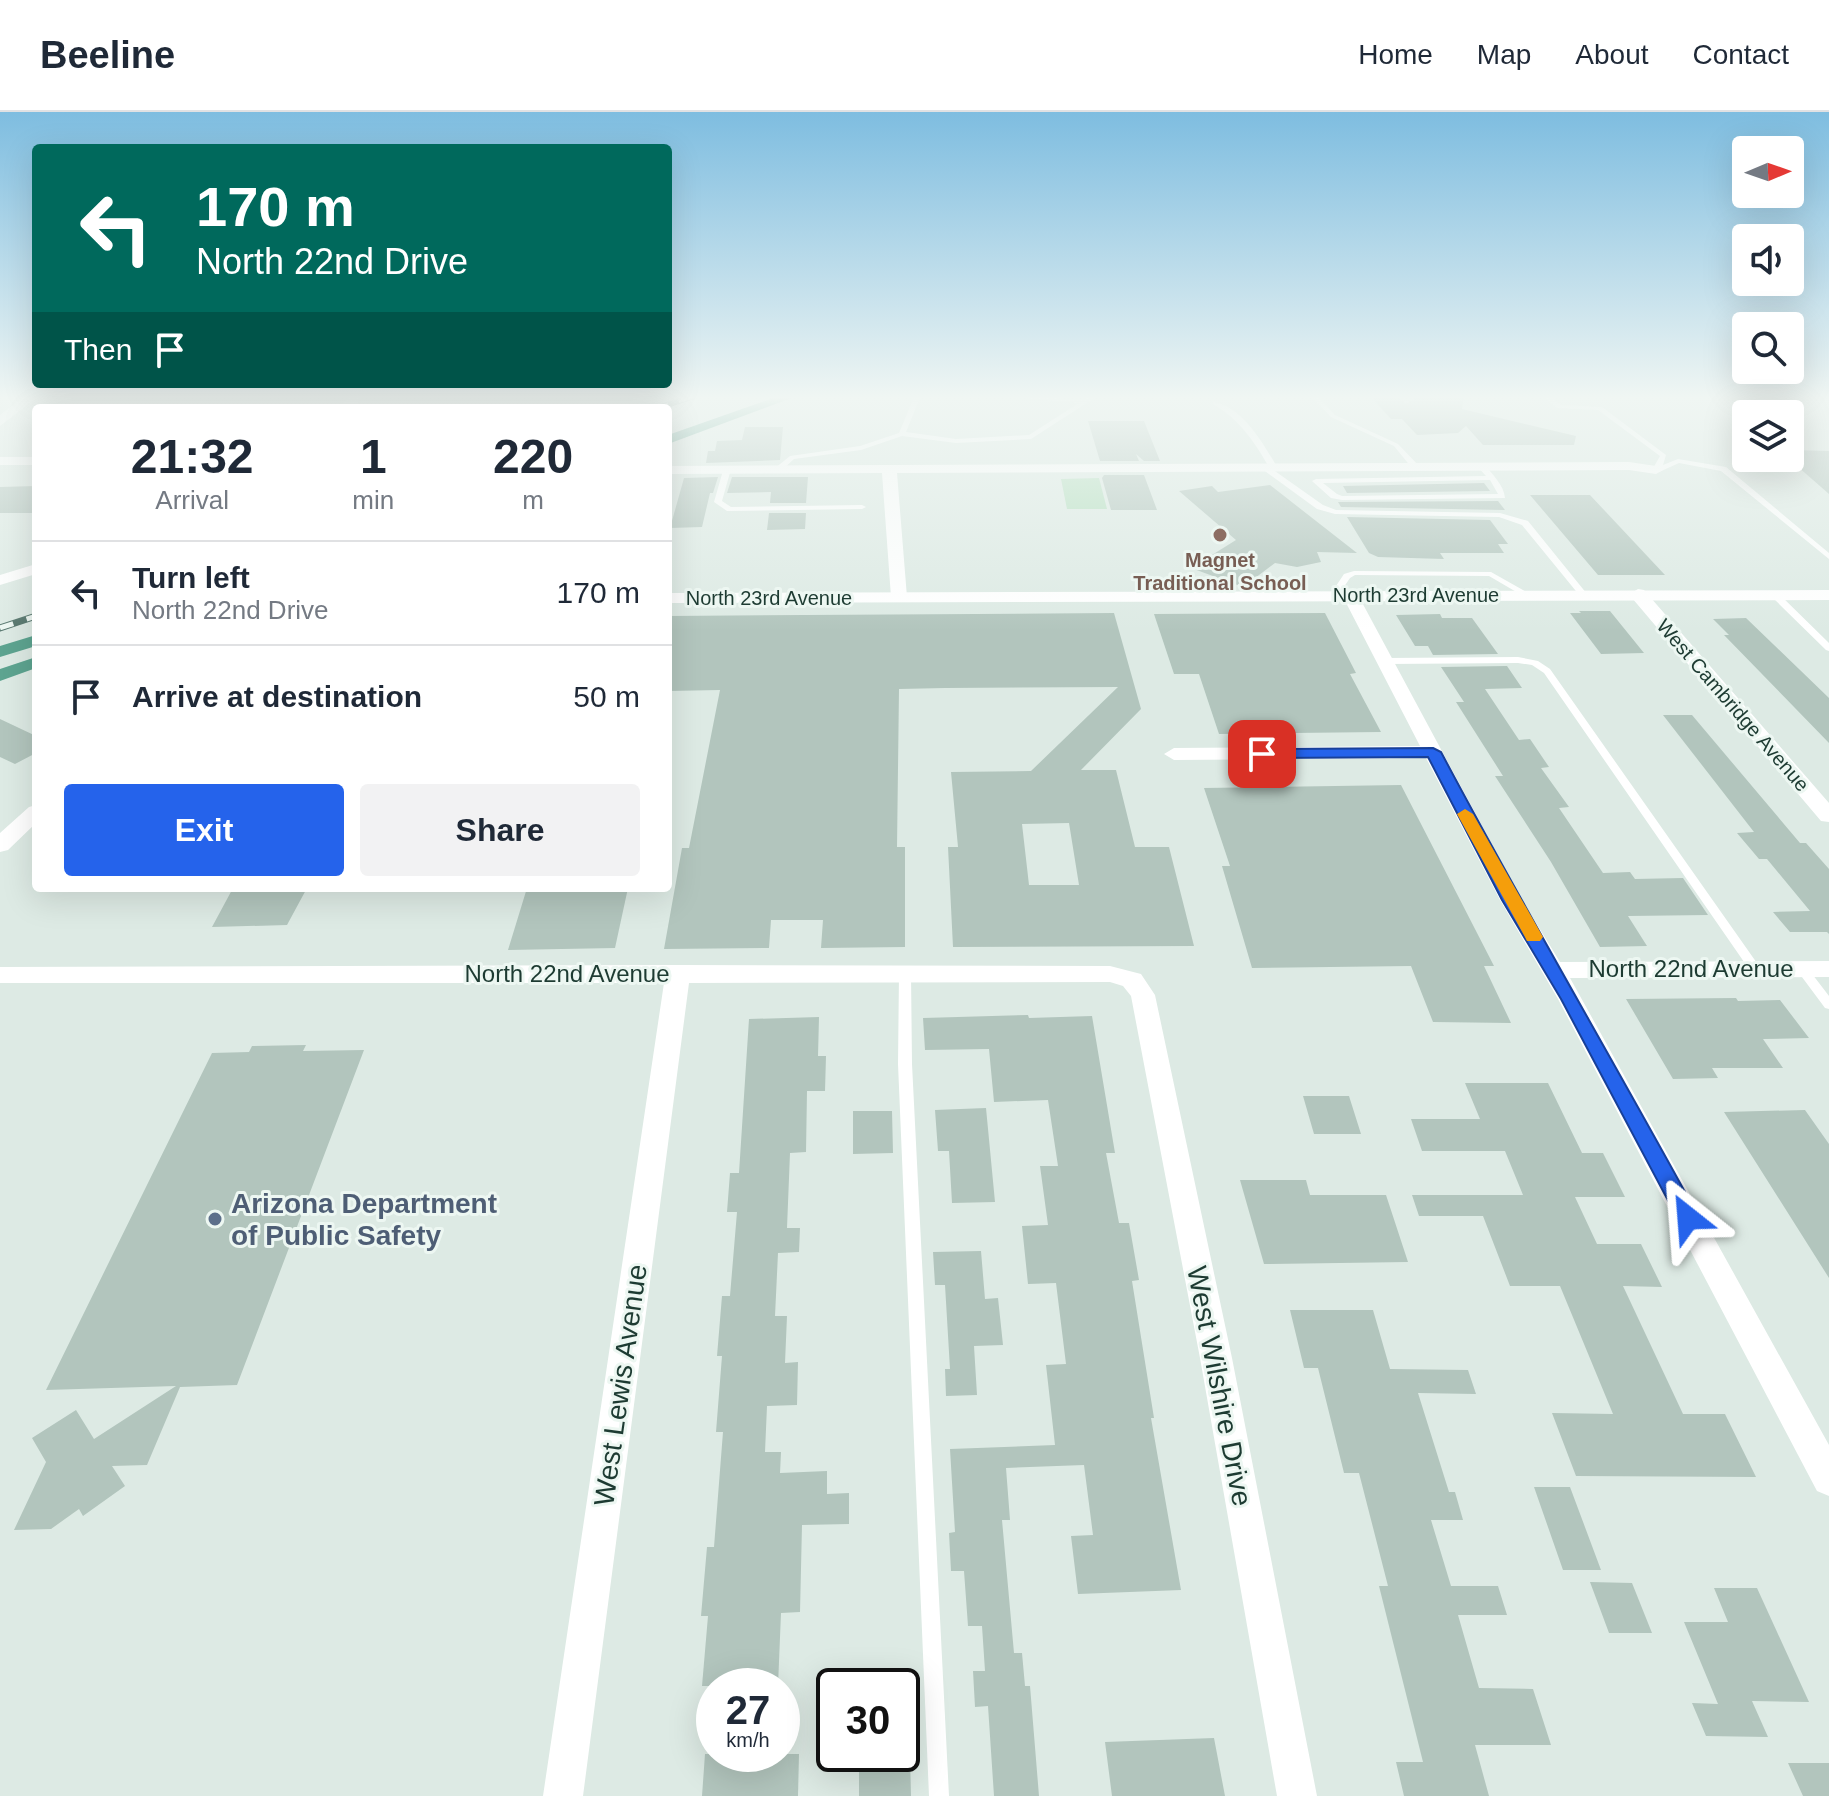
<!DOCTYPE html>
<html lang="en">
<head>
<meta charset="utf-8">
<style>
  :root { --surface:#fff; --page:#f2f2f3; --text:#1f2937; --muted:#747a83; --line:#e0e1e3; --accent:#2563eb }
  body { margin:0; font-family:Helvetica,sans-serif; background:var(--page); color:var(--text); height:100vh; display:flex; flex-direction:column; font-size:30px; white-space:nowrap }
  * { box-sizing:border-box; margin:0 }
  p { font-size:26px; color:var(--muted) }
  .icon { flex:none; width:44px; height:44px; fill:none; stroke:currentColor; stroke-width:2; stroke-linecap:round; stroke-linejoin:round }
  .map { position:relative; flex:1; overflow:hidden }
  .details { position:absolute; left:32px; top:292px; width:640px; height:488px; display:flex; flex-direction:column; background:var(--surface); border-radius:8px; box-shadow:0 8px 32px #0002 }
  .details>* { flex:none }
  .banner { position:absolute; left:32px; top:32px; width:640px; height:244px; border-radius:8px; box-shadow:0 8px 32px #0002; background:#00695c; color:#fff; overflow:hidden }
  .needle { width:52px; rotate:88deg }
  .fabs { position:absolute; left:1732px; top:24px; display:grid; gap:16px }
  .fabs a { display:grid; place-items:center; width:72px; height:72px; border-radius:8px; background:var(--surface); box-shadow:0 8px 32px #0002; font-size:40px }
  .speed { position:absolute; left:696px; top:1556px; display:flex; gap:16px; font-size:40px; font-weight:700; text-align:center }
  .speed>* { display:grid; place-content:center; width:104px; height:104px; border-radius:50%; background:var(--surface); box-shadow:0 8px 32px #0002; line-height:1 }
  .speed small { font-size:20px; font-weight:400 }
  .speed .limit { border:4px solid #111; border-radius:12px; background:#fff; color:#111 }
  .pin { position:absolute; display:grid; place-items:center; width:68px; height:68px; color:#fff; margin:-34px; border-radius:16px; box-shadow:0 4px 12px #0006 }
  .me { position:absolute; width:88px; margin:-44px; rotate:332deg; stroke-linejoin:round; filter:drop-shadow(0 0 6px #0008) }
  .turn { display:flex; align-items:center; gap:28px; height:168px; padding:0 32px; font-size:36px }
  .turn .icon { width:104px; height:104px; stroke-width:2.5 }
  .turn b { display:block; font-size:56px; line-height:68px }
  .then { display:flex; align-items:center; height:76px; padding:0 32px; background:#0003; gap:16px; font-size:30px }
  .eta { display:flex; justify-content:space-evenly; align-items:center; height:136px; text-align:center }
  .eta b { font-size:48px; font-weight:700; line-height:56px }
  .button { display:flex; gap:16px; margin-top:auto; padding:16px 32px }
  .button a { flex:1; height:92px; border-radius:8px; background:var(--accent); color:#fff; font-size:32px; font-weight:700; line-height:92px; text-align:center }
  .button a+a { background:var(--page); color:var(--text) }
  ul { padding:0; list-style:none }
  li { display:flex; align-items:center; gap:24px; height:104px; padding:0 32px; border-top:2px solid var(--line) }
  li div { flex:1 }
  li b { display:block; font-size:30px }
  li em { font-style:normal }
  header { display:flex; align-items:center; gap:48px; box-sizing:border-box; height:112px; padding:0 40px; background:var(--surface); border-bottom:2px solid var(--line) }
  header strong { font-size:38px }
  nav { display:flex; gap:44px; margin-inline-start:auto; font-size:28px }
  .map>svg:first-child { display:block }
  .green { fill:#b3debe }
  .building { fill:#b2c5bd; fill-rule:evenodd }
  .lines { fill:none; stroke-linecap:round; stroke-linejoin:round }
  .service { fill:#fff; fill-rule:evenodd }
  .minor { fill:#fff; fill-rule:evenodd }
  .tertiary { fill:#fff; fill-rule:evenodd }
  .primary { fill:#5da490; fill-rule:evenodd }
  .rail-far1-casing { stroke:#57776e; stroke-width:6 }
  .rail-casing { stroke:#57776e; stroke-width:7 }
  .rail-far1 { stroke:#edf7f2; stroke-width:4; stroke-dasharray:11; stroke-linecap:butt }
  .rail { stroke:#edf7f2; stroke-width:5; stroke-dasharray:14; stroke-linecap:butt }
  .route { fill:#2563eb; stroke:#184099; stroke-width:2 }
  .slow { fill:#f59e0b }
  .education-dot { fill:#8d6e63; stroke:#edf7f2; stroke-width:3 }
  .service-dot { fill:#5c6f8a; stroke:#edf7f2; stroke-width:3 }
  .labels { text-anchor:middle; stroke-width:6; stroke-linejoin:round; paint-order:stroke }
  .far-education-label { font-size:20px; font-weight:bold; fill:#785e54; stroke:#edf7f2 }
  .far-street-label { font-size:20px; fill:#1d3b32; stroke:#edf7f2 }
  .street-label { font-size:24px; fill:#1d3b32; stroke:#edf7f2 }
  .near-service-label { font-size:28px; font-weight:bold; fill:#4e5e75; stroke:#edf7f2; text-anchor:start }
  .near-street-label { font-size:28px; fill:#1d3b32; stroke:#edf7f2 }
</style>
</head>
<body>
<header>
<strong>Beeline</strong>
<nav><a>Home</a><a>Map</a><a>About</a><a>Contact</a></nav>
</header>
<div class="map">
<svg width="1829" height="1684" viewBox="0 0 1829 1684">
  <rect width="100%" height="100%" fill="#ddeae4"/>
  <path class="green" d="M1099 366 1107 397H1067L1061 367Z"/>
  <path class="building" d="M1369 283H1397L1406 292 1420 283H1464L1462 297 1576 324 1574 333H1483L1466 314 1458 321 1417 323 1402 307H1391Z
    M1088 309H1144L1160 349H1144L1136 342 1139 349H1100Z
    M745 315H783L780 348 706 351 708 339H715L717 329 742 328Z
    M1790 338 1829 339V382L1788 346Z
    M1104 363H1144L1157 398H1111L1102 366Z
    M718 365 713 381H710L702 415 670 416 684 366Z
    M732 365H808L806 391H770L771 380 727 381Z
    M1484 371 1490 379 1347 381 1343 374Z
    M1270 373 1357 441 1317 440 1321 450 1297 455 1275 451 1243 475 1191 456 1236 428 1179 379 1212 374 1218 380Z
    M36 374V401H0V375Z
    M1530 383H1590L1665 463H1598Z
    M1498 389 1505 398 1341 395 1338 390Z
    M769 401H806L805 417 767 418Z
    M1347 405 1490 408 1508 432H1498L1504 441H1440L1444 447 1378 445 1369 441Z
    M1579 499H1610L1644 541 1601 542 1570 501H1581Z
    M1114 501 1141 597 1081 658H1116L1135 735H1169L1194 834 953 835 948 735H958L951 660 1031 659 1118 575 945 576 899 577 897 735H905V835L821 836 823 808H771L769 836 664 837 682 736H689L720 578 668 579V504ZM1069 711 1079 773H1029L1022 712Z
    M1325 501 1356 561 1350 562 1381 620 1219 622 1199 562H1174L1154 502Z
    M1440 502 1442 506H1472L1498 542 1433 543 1428 534H1415L1396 503Z
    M1746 506 1829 586V631L1724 523H1729L1713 507Z
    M1507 554 1522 576 1485 577 1519 628 1530 627 1549 655 1541 656 1569 695 1559 696 1603 761 1630 760 1635 767 1683 766 1708 803 1628 804 1647 834 1600 835 1551 750 1495 664H1503L1456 590H1464L1441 555Z
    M1663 603H1692L1800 731H1806L1829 757V822L1827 820H1790L1773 800 1810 799 1767 747H1759L1737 721 1754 720Z
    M0 607 36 624V641L15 652 0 645Z
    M1401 673 1494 854H1484L1511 911 1433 910 1411 854 1252 856 1222 754H1230L1204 676Z
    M233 776H307L287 813 212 815Z
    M527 776H628L615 836 508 838Z
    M1736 886 1738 889 1780 888 1809 926 1763 927 1783 956H1712L1718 966 1673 967 1626 887Z
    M1028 903 1029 906 1092 904 1115 1041H1106L1119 1111H1129L1139 1168 1132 1169 1154 1306H1151L1181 1478 1078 1482 1071 1424 1093 1423 1084 1353 1006 1356 1010 1408H1002L1014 1541H1022L1025 1574H1030L1039 1684H994L988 1594 975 1595 973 1559H985L982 1514H968L964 1459H951L949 1421 955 1420 950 1337 1055 1333 1046 1253 1066 1252 1056 1171 1028 1172 1022 1114 1048 1113 1040 1054H1058L1048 988 994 990 989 937 925 938 923 906Z
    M819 905 818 944H826L825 979H807L806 1040 790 1041 787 1116H800L799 1140 778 1141 775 1204H787L785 1251 798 1250 797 1293 767 1294 765 1340H781L780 1361 827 1359V1382L849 1381V1412L802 1413 800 1500 781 1501 778 1574H702L708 1504H701L707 1435H714L723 1320H716L722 1244H717L722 1184H730L737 1100H727L730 1061H739L749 907Z
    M306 933 303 939 364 938 237 1273 180 1275 147 1353 112 1354 125 1374 83 1404 79 1397 51 1417 14 1418 46 1350 32 1326 76 1298 94 1327 176 1274 46 1278 212 941 249 940 252 934Z
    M1465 971H1548L1582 1041H1603L1625 1085H1575L1597 1132H1641L1662 1175 1623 1174 1683 1302H1725L1756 1365 1576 1364 1552 1301 1613 1302 1560 1174H1510L1483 1104H1419L1412 1083H1523L1505 1039H1422L1411 1007H1480Z
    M1303 984H1349L1361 1022H1314Z
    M986 996 995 1090 952 1091 949 1039H938L935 998Z
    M1805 998 1829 1032V1166L1724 1000Z
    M853 999H892L893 1041 853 1042Z
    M1240 1068H1306L1310 1083H1386L1408 1150 1264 1152Z
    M981 1139 985 1187 998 1186 1003 1233 974 1234 977 1283 946 1284 945 1257H950L945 1173H935L933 1140Z
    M1290 1198H1373L1390 1257 1468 1258 1476 1282 1418 1281 1449 1380H1455L1463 1408H1431L1451 1474H1498L1507 1503H1458L1479 1576 1533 1577 1551 1633H1475L1489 1684H1404L1396 1650H1423L1379 1474H1388L1359 1361H1344L1318 1256H1304Z
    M1534 1375H1570L1601 1458H1563Z
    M1590 1470 1632 1471 1652 1521H1609Z
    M1714 1476H1757L1809 1590 1752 1589 1768 1625 1706 1624 1692 1591 1718 1592 1684 1510H1728Z
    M1214 1626 1225 1684H1112L1105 1630Z
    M705 1642H799L798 1684H702Z
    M859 1642H910L911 1684H859Z
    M1788 1651H1829V1684H1803Z"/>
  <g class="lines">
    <path class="service" d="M915 283H921L906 320 956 327 1029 323 1079 291 1010 285 1007 283 1084 288 1092 283H1099L1031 327 956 331 902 324 861 338 794 347 781 359 774 357 790 344 860 334 899 321Z
      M1310 283H1316L1335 303 1398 332 1419 354 1412 356 1394 334 1331 305Z
      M1541 283H1548L1561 293 1602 295 1666 343 1663 353 1678 347 1726 355 1829 441V447L1721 359 1679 351 1659 360H1653L1652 358 1660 344 1598 298 1557 296Z
      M1213 290C1242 294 1263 331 1277 355L1272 357 1323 393 1336 398 1500 401 1528 409 1587 482 1580 484 1522 413 1499 405 1335 402 1317 397 1262 357V353L1269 355C1254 329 1239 307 1213 292Z
      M1478 352H1484C1492 362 1504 373 1505 386L1342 388 1331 386 1312 369 1316 367 1486 364 1477 354ZM1490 368 1498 382 1342 384 1337 382 1323 371Z
      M724 355 731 357 722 389 731 395 862 393 866 395 862 397 727 399 714 390Z
      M1354 459 1491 460 1532 483 1525 485 1489 464 1355 463 1350 466 1337 485H1331L1330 483 1344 462Z
      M1772 481H1778L1829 531V539L1826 538 1772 485Z
      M1518 545 1538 549 1550 557 1759 854 1761 857 1759 860H1751L1544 561 1532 553 1518 551 1386 552 1381 549 1386 546Z
      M1802 853 1806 854 1829 884V897L1825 896 1796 857Z
      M905 858 911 862 912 952 949 1684H929L898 952 899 862Z"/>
    <path class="minor" d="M26 283H40L0 314V303Z
      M0 345H36V353H0Z
      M1629 350 1656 354 1663 358 1656 362 1629 358 897 361 907 485 899 490 891 485 882 361 668 362V354Z
      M36 452V462L0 473V463Z
      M1638 477 1644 478 1829 691V710L1821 709 1632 486 1630 482Z
      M1350 478 1358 483 1522 788 1560 850 1829 849V865L1570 866 1829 1333V1384L1817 1379 1558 887 1500 788 1426 646 1174 648 1164 642 1174 636 1420 634 1342 483Z
      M678 853 1110 854 1141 862 1155 883 1232 1246 1317 1684H1277L1200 1246 1131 884 1123 874 1110 870 689 871 583 1684H543L664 871H0V855Z"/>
    <path class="tertiary" d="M350 283H363L354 296H340Z
      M1829 478V488L668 491V481Z
      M36 693V711L8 738 0 740V721L29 695Z"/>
    <path class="primary" d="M782 283H800L668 332V323Z
      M36 523V534L0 545V534Z
      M36 545V556L0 569V557Z"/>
    <defs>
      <path id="rail-far1" d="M658 296 697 283"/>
      <path id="rail" d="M0 516 36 504"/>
    </defs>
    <use href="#rail-far1" class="rail-far1-casing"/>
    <use href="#rail" class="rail-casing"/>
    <use href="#rail-far1" class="rail-far1"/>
    <use href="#rail" class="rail"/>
  </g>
  <linearGradient id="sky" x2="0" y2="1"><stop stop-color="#7ebde0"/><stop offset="0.55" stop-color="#f0f6f3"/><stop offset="1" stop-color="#f0f6f3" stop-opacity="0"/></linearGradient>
  <rect width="1829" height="519" fill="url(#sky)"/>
  <path class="route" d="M1433 636 1441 640C1523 795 1612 946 1696 1100L1700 1106 1696 1113 1688 1115 1681 1113 1561 887 1502 788 1428 645 1262 646 1254 642 1262 637Z"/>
  <path class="slow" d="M1465 697 1473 702 1543 825 1540 829H1527L1525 825 1457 702Z"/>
  <circle class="education-dot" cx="1220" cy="423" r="8"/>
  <circle class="service-dot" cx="215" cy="1107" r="8"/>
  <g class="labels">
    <g class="far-education-label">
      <text x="1220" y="455">Magnet<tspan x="1220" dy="23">Traditional School</tspan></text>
    </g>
    <g class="far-street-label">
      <text x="1416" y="490">North 23rd Avenue</text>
      <text x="769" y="493">North 23rd Avenue</text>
      <text transform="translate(1733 593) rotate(49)" y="7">West Cambridge Avenue</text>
    </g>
    <g class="street-label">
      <text x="1691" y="865">North 22nd Avenue</text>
      <text x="567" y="870">North 22nd Avenue</text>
    </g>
    <g class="near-service-label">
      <text x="231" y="1101">Arizona Department<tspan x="231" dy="32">of Public Safety</tspan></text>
    </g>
    <g class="near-street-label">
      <text transform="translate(620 1273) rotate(-82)" y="10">West Lewis Avenue</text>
      <text transform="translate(1220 1274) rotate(79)" y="10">West Wilshire Drive</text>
    </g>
  </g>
</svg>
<div class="fabs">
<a><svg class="needle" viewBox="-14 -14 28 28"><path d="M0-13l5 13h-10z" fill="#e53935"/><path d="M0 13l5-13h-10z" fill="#747a83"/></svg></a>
<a><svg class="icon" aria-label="sound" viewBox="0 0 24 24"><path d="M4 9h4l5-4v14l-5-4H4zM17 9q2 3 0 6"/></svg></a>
<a><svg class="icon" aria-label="search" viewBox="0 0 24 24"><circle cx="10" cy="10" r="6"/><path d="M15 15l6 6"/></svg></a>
<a><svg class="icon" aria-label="layers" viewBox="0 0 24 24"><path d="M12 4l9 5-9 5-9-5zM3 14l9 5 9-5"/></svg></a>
</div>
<div class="speed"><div>27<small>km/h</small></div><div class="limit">30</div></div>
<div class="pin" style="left:1262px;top:642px;background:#d93025"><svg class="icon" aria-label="arrive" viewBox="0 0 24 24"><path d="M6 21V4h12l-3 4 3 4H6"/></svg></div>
<svg class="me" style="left:1688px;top:1106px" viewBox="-20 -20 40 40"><path d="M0-17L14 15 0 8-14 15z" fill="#2563eb" stroke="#fff" stroke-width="4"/></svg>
<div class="banner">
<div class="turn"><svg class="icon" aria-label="left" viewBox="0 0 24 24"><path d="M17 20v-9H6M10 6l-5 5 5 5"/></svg><div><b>170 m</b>North 22nd Drive</div></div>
<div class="then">Then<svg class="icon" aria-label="arrive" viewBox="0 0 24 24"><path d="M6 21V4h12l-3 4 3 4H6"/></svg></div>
</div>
<section class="details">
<div class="eta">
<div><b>21:32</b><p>Arrival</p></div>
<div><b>1</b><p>min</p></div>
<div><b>220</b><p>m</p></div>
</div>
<ul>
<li><svg class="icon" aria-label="left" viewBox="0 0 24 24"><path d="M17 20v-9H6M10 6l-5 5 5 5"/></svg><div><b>Turn left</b><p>North 22nd Drive</p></div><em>170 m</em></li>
<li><svg class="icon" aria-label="arrive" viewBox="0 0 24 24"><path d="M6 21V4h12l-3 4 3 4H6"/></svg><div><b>Arrive at destination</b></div><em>50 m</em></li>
</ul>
<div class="button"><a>Exit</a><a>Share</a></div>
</section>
</div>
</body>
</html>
